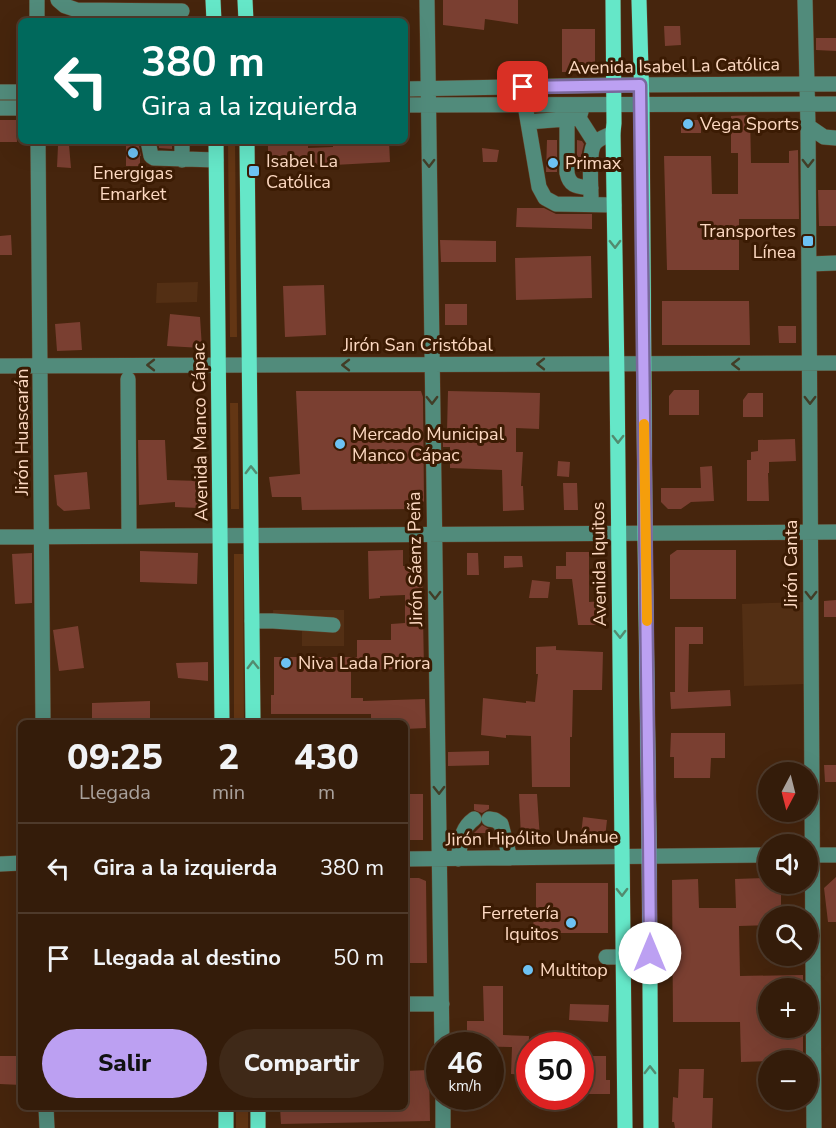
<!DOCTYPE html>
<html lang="es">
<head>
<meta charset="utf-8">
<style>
  :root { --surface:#341c0a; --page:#3f2918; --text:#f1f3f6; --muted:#a9a19c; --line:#4e3a2b; --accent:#bca0f2 }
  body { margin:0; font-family:"Nunito Sans",sans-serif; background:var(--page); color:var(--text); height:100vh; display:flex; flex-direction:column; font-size:22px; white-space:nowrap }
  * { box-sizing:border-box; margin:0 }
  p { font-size:20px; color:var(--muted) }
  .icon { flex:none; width:33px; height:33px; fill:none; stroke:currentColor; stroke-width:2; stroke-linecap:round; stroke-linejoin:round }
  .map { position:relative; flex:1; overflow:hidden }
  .side { position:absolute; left:18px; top:720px; width:390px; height:390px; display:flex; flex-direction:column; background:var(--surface); border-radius:9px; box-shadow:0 6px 24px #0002,0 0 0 2px var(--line) }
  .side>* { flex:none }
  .banner { position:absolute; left:18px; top:18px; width:390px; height:126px; border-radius:9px; box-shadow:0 6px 24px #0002,0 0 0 2px var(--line); background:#00695c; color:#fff; overflow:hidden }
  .needle { width:39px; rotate:187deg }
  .tools { position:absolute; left:758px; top:762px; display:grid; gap:12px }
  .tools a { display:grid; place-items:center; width:60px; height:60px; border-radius:50%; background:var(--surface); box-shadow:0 6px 24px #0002,0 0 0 2px var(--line); font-size:30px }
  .speed { position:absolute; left:426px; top:1032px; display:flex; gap:12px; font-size:30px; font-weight:700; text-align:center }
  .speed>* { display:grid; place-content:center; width:78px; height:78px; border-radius:50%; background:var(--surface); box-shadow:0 6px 24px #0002,0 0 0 2px var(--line); line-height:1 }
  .speed small { font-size:15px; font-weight:400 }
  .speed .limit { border:9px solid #d22; background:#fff; color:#111 }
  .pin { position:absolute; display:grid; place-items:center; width:51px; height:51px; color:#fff; margin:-26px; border-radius:12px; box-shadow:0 3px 9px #0006 }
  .me { position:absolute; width:66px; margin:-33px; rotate:0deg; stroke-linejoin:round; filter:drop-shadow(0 0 4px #0008) }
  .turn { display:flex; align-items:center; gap:21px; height:126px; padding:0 24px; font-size:27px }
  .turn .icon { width:78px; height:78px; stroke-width:2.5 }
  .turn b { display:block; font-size:42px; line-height:51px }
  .eta { display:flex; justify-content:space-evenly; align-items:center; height:102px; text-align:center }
  .eta b { font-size:36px; font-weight:800; line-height:42px }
  .action { display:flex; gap:12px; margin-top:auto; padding:12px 24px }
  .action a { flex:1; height:69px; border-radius:36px; background:var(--accent); color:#111; font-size:24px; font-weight:800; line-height:69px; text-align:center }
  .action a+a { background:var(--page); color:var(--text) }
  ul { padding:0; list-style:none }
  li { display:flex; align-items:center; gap:18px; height:90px; padding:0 24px; border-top:2px solid var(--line) }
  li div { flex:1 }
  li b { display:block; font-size:22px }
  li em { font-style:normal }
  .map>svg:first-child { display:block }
  .built { fill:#532f14 }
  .green { fill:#633614 }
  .building { fill:#7a3f31 }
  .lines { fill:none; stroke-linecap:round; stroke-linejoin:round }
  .minor-casing { stroke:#63422a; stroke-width:16 }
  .major-casing { stroke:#63422a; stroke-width:16 }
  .minor { stroke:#518b7b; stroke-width:15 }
  .major { stroke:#65e7c8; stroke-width:15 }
  .oneway { stroke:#423d27 }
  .oneway2 { stroke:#528b6f }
  .route-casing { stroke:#7a689d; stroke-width:15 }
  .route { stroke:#bca0f2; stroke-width:10 }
  .slow { stroke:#f59e0b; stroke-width:10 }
  .poi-dot { fill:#6dc2f3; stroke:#3b1b03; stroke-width:2 }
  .labels { text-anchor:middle; stroke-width:6; stroke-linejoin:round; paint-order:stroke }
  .street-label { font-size:18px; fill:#fdd9c2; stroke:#3b1b03 }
  .poi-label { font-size:18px; fill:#fdd9c2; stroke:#3b1b03; text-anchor:start }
</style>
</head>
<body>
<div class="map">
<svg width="836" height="1128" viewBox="0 0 836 1128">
  <rect width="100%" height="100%" fill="#46250d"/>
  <path class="built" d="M198 282 197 302 156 303 157 283Z
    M803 602 805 684 744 686 742 604Z
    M273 610H344V646H302V628L274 627Z"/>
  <path class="green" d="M228 141H235L237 337H230Z
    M230 403H238L239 509H231Z
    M234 554H243L244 723H234Z
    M236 1107H248V1128H236Z"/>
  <path class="building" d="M443 0H518V24L485 19 484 30 443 25Z
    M664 26H680L681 45 665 46Z
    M562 29H595V72H562Z
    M816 38H836V51L816 50Z
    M727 59H739V72H727Z
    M750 115 751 163H789V151L798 150 799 219H739V270H667L664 156H711L712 194H738V153H731V116Z
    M0 120H16L17 142H0Z
    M681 120H701V133H681Z
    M547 140H557V172H546Z
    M577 140 582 141 584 144 582 152 581 172H577Z
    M126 141H138L141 156H140V166H126Z
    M158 141H172V149L159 148Z
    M268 141H308V148L333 147V141H389L390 162 334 165H268Z
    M69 145 71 168 57 167 58 146Z
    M482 148 499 150 497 162H483Z
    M818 190H836V226H819Z
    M517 208H544L556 214H592V229L516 227Z
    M11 235 12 255H0V236Z
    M440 240 496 241V262H441Z
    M591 256 592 298 516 300 515 258Z
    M324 285 326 335 285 337 283 286Z
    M662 301H749L750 345H662Z
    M445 304H467V325H445Z
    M170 314 200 317 202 348 167 346Z
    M80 322 82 350 57 351 55 324Z
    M778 326H796V343H779Z
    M674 390H699V415H669V396Z
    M296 391H421L423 397 424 501 416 509 302 510 301 497H272L269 477 300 474Z
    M448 391 540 393 539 429 516 428V452H523L521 486H523L524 510 503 511 502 470 450 468V447H443V431H447Z
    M748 393H763V417H743V400Z
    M795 439 796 461 769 462V473H768L769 501H747V460H751V452L758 451V440Z
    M138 440H165L167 480 199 481 198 508 175 507V502L139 505Z
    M558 461 570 462 569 477 557 476Z
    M712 466 714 501 691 502 681 509H668L661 502V488H701L700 467Z
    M87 472 90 509 64 511 57 505 54 475Z
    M563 483H577L578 510H564Z
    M403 550V566H422L424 669 351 670V698H363V701L425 699 426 728 405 729V723H371V714H271V695H274V657H357V640H391V624L405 623V595L380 596V598L369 599 368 551Z
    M677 550H736V599H670V555Z
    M140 551 198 553 197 584 140 582Z
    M566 552H589V602L602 601V625H578L572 579H556V566H566Z
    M32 553V603L15 604 12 554Z
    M467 553H478L479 575H467Z
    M504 556H522L523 567 504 568Z
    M532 580 550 582 548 598H529Z
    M836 600V617H824V601Z
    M78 626 84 668 59 671 53 630Z
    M675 627H703V644H689L688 692 730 690 731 706 671 709 670 692H675Z
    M556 646V650L603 652 602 690H573L572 737H570V787H532L531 736 506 735V738L481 735 483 698 526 703V701L535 702 538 674H536V647Z
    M208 662V681L178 678 176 663Z
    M150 701V722L92 723V703Z
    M671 733H725V758H711L710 778H674V757H670Z
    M489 751V765L448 766V752Z
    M824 765H836V782H825Z
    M405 794H423V840H405Z
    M519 794H537L540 839 521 838Z
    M474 804 489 805V809L482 813 474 810Z
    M583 817 607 820 605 838 581 835Z
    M482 825 489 829V833H474Z
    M836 877V922H828L824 888Z
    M405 878H419L426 881 427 963H405Z
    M768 878V884H781V916H768V925L739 926 740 976 803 975V988H768V1028H803V1060L741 1062 740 1022H673L672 880 698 879 699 908H736L735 879Z
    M536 883H608V933H533L534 912H536Z
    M483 986H503V1035L529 1036 528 1075 511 1074 512 1047 467 1046V1021H484Z
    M570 1004 609 1005 608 1022 569 1020Z
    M0 1056H21V1085L0 1084Z
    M580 1056H606V1080H610V1094H580Z
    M679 1069H704L703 1098H713L712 1128H675L674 1122H672L673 1097 678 1098Z
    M429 1070 430 1121 281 1124 280 1107H405V1071Z"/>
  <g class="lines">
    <defs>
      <path id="minor" d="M37 0V21
        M58 0 65 6 77 10 182 11
        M427 0 442 1046
        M805 0 808 126 814 1128
        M405 89 614 85 836 84
        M0 92H21
        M405 105 836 104
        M525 105 539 187 545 198 556 204 614 205
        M0 108H21
        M579 118 595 143
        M567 120V173C570 188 579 186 591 188
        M528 122 579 118 583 105
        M808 126 824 137 836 138
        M38 141 43 723
        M148 141 151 156 154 158 216 160
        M182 141V160
        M591 197C591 185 588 151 595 143 599 138 608 136 613 133
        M809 264 836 263
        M0 366 836 363
        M128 379 129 536
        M0 537 836 532
        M252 621H273L333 625
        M489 819 495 820 501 824 510 858
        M807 855H836
        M405 859 768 855
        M458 859C461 843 460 829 474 819
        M0 864 21 863
        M606 957H623
        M405 1004H442
        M443 1096V1128
        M46 1107 47 1128"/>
      <path id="major" d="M213 0 214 21
        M245 0 246 21
        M613 0 614 123 613 133 617 376 625 1128
        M639 0 642 104 645 533 649 837 651 1128
        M216 141 222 723
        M247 141 253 723
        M226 1107V1128
        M258 1107V1128"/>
    </defs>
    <use href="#minor" class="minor-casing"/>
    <use href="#major" class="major-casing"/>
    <use href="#minor" class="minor"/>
    <use href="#major" class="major"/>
  </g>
  <defs><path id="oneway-chevron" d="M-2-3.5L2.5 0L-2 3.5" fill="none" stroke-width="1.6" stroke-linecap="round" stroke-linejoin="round" transform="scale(1.5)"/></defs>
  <g class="oneway">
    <use href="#oneway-chevron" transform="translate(429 163) rotate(89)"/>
    <use href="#oneway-chevron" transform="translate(808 163) rotate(90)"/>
    <use href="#oneway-chevron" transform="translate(541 364) rotate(180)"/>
    <use href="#oneway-chevron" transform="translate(736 364) rotate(180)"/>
    <use href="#oneway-chevron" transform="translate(151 365) rotate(180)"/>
    <use href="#oneway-chevron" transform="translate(346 365) rotate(180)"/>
    <use href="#oneway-chevron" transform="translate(432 400) rotate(89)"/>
    <use href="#oneway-chevron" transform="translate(810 400) rotate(90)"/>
    <use href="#oneway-chevron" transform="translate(435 595) rotate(89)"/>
    <use href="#oneway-chevron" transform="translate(811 595) rotate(90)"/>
    <use href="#oneway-chevron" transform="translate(439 790) rotate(89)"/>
  </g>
  <g class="oneway2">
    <use href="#oneway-chevron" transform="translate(615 244) rotate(89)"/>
    <use href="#oneway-chevron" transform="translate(618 439) rotate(90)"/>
    <use href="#oneway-chevron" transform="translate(251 470) rotate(-91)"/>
    <use href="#oneway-chevron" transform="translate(620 634) rotate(89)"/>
    <use href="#oneway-chevron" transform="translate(253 665) rotate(-91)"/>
    <use href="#oneway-chevron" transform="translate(622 892) rotate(89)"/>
    <use href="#oneway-chevron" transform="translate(650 1070) rotate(-90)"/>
  </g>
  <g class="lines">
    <defs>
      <path id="route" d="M523 87 640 85 649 837 650 953"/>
    </defs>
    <use href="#route" class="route-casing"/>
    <use href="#route" class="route"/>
    <path class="slow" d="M644 424 647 621"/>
  </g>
  <g class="poi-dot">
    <circle cx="688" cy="124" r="6"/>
    <circle cx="133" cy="153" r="6"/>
    <circle cx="553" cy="163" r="6"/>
    <rect x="248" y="165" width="12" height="12" rx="3"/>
    <rect x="802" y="235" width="12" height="12" rx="3"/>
    <circle cx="340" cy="444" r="6"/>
    <circle cx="286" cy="663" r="6"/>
    <circle cx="571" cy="923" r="6"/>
    <circle cx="528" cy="970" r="6"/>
  </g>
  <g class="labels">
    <g class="street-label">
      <text transform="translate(674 66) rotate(-1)" y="6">Avenida Isabel La Católica</text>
      <text x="418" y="351">Jirón San Cristóbal</text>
      <text transform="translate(22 432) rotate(-90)" y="6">Jirón Huascarán</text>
      <text transform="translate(200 432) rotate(-91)" y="6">Avenida Manco Cápac</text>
      <text transform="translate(415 559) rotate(-91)" y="6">Jirón Sáenz Peña</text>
      <text transform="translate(599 564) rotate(-91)" y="6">Avenida Iquitos</text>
      <text transform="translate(791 564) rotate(-90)" y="6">Jirón Canta</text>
      <text transform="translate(532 838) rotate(-1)" y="6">Jirón Hipólito Unánue</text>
    </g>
    <g class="poi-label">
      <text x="700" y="130">Vega Sports</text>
      <text x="266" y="167">Isabel La<tspan x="266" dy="21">Católica</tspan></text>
      <text x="565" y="169">Primax</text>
      <text x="133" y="179" text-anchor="middle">Energigas<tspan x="133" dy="21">Emarket</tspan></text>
      <text x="796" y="237" text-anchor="end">Transportes<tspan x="796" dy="21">Línea</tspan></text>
      <text x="352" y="440">Mercado Municipal<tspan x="352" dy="21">Manco Cápac</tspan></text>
      <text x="298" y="669">Niva Lada Priora</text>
      <text x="559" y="919" text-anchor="end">Ferretería<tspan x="559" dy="21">Iquitos</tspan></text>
      <text x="540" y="976">Multitop</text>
    </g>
  </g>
</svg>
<div class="tools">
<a><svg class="needle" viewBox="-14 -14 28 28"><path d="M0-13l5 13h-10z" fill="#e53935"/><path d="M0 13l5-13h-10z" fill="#a9a19c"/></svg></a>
<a><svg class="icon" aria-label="sound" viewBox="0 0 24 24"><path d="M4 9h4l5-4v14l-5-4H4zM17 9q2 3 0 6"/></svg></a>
<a><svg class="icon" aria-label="search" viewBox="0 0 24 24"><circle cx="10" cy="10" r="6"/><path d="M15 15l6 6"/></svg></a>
<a>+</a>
<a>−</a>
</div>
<div class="speed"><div>46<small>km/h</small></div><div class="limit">50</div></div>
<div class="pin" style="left:523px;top:87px;background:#d93025"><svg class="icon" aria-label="arrive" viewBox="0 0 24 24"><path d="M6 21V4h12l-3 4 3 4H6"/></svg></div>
<svg class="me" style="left:650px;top:953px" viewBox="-20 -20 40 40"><circle r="19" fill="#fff"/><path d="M0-13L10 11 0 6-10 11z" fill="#bca0f2"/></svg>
<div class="banner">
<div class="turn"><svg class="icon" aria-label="left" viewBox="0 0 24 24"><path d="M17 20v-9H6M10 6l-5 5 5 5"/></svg><div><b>380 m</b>Gira a la izquierda</div></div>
</div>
<section class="side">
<div class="eta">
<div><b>09:25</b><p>Llegada</p></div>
<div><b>2</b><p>min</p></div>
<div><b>430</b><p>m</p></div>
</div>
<ul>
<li><svg class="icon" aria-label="left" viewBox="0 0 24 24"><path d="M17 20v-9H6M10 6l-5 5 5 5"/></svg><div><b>Gira a la izquierda</b></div><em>380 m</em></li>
<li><svg class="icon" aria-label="arrive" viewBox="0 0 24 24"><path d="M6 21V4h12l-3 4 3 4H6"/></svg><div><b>Llegada al destino</b></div><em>50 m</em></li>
</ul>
<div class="action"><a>Salir</a><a>Compartir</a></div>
</section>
</div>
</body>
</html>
